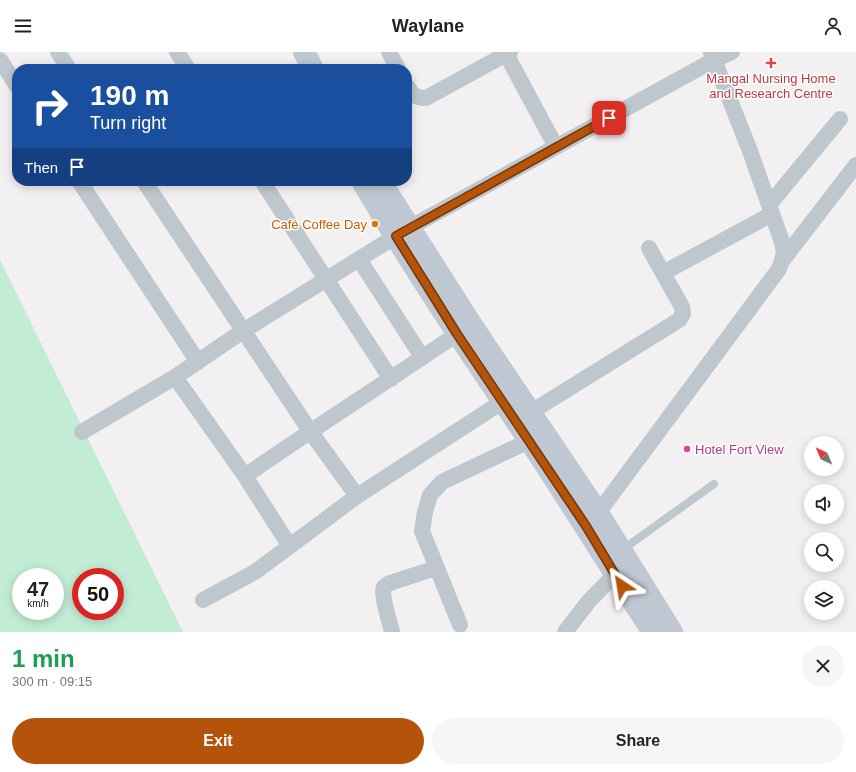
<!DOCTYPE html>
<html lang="en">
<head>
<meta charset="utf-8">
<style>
  :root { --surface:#fff; --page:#f6f6f6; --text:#222; --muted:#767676; --accent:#b45309 }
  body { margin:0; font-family:Helvetica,sans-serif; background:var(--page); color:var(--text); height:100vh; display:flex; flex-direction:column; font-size:15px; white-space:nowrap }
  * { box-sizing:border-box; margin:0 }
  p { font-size:13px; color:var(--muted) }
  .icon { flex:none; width:22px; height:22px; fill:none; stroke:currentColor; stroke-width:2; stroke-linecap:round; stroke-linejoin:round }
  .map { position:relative; height:580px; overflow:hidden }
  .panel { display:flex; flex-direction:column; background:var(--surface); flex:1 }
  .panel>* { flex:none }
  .hud { position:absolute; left:12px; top:12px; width:400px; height:122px; border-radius:16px; box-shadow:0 2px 10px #0003; background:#1a4fa0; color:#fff; overflow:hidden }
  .needle { width:26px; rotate:316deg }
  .controls { position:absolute; left:804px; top:384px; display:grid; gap:8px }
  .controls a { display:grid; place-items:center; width:40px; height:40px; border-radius:50%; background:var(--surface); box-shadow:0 2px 10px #0003; font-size:20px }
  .speed { position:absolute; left:12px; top:516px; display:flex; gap:8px; font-size:20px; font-weight:700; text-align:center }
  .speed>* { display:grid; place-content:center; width:52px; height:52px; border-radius:50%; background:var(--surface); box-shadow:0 2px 10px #0003; line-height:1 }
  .speed small { font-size:10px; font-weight:400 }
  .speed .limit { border:6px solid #d22; background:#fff; color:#111 }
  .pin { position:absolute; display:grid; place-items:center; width:34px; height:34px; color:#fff; margin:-17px; border-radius:8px; box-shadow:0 2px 6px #0006 }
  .me { position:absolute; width:44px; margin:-22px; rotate:327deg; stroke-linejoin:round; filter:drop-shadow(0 0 3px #0008) }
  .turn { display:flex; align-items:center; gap:14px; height:84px; padding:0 12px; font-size:18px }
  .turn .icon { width:52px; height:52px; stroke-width:2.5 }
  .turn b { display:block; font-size:28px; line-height:34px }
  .then { display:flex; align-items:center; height:38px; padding:0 12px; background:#0003; gap:8px; font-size:15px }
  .round { display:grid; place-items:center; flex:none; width:42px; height:42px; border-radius:21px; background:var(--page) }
  .summary { display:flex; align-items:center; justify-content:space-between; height:68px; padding:0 12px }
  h1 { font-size:24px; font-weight:700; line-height:30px; color:#1e9e55 }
  .cta { display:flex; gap:8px; margin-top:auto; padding:8px 12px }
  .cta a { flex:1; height:46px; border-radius:24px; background:var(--accent); color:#fff; font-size:16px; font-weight:700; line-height:46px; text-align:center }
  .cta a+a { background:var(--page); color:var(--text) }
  header { display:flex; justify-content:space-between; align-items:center; height:52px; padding:0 12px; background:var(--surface); font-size:18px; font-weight:700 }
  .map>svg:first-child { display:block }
  .green { fill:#c2ecd4; fill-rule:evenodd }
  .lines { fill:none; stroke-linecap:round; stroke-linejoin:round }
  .lane { stroke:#bfc7ce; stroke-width:8 }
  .street { stroke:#bfc7ce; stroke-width:16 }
  .secondary { stroke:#bfc8d2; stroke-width:22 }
  .route-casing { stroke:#753606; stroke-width:10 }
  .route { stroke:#b45309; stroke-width:7 }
  .health-dot { fill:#e0444e; stroke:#fff; stroke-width:1.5 }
  .food-dot { fill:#e8710a; stroke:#fff; stroke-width:1.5 }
  .hotel-dot { fill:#d1479c; stroke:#fff; stroke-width:1.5 }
  .labels { text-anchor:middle; stroke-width:3; stroke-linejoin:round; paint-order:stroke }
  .health-label { font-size:13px; fill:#be3a42; stroke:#fff }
  .food-label { font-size:13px; fill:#c56008; stroke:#fff; text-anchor:end }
  .hotel-label { font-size:13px; fill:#b23c85; stroke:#fff; text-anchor:start }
</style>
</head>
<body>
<header><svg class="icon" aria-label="menu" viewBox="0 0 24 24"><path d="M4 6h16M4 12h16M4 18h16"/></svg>Waylane<svg class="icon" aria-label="person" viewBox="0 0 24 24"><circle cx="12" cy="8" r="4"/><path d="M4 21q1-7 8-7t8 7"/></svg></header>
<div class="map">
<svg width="856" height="580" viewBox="0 0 856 580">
  <rect width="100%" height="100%" fill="#f2f0f0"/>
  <path class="green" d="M0 208 183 580H0ZM21 525H55V559H21ZM81 525H115V559H81Z"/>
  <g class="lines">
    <path class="lane" d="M622 498 714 432"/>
    <path class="street" d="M58 0 69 17
      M177 0 188 17
      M389 0 398 17
      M505 0 556 95
      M0 8 17 34
      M407 34C412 43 416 46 426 46L510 0
      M79 129 198 310
      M144 129 310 379 357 444
      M262 129 391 327
      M769 153 840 67
      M359 207 422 305
      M782 209 856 113
      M663 221 772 162
      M175 325 245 424
      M531 360 679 268 683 262 682 255 649 196
      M82 380 175 325 243 279 409 176 714 8 732 0
      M598 461 779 217 784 202 782 190 750 99 711 0
      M289 493 245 424C315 375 387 330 457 282
      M203 548 255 520 357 444 502 350
      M460 573 422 479 425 460 430 443 442 430 529 389
      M392 580C390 571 380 540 384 535 386 533 388 532 390 531L436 516
      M565 580 589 549 622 515"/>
    <path class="secondary" d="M304 0 313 17
      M362 129C418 225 481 317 543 409 580 466 615 523 653 580
      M380 129 471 272 598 461 672 580"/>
  </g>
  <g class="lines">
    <defs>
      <path id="route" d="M609 66 396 184 457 282 586 474 622 534"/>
    </defs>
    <use href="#route" class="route-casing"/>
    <use href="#route" class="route"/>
  </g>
  <path class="health-dot" d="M769 5h4v4h4v4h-4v4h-4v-4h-4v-4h4z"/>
  <circle class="food-dot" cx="375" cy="172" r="4"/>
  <circle class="hotel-dot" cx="687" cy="397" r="4"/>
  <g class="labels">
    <g class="health-label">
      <text x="771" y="31">Mangal Nursing Home<tspan x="771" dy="15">and Research Centre</tspan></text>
    </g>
    <g class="food-label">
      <text x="367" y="177">Café Coffee Day</text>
    </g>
    <g class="hotel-label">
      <text x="695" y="402">Hotel Fort View</text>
    </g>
  </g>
</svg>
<div class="controls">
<a><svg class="needle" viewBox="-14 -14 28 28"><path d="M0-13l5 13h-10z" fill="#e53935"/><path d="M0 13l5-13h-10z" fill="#767676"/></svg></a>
<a><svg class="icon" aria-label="sound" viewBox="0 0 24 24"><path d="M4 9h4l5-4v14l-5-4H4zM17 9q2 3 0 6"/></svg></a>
<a><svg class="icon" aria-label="search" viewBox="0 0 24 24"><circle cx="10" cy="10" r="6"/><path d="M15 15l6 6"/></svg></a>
<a><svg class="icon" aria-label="layers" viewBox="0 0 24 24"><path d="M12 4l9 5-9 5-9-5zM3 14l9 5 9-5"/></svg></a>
</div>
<div class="speed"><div>47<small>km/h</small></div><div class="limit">50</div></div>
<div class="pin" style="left:609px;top:66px;background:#d93025"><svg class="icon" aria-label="arrive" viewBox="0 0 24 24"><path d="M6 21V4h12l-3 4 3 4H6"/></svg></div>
<svg class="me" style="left:622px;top:534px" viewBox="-20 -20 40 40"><path d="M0-17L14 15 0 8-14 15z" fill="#b45309" stroke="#fff" stroke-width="4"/></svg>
<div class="hud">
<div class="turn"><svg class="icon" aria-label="right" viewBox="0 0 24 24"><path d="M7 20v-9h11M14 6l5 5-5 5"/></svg><div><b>190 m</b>Turn right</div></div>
<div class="then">Then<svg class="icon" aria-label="arrive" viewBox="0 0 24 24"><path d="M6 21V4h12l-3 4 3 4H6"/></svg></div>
</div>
</div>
<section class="panel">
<div class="summary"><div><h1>1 min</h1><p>300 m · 09:15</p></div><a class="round"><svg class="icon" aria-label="close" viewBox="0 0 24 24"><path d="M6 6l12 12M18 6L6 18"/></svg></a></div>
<div class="cta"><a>Exit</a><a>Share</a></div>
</section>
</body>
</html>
